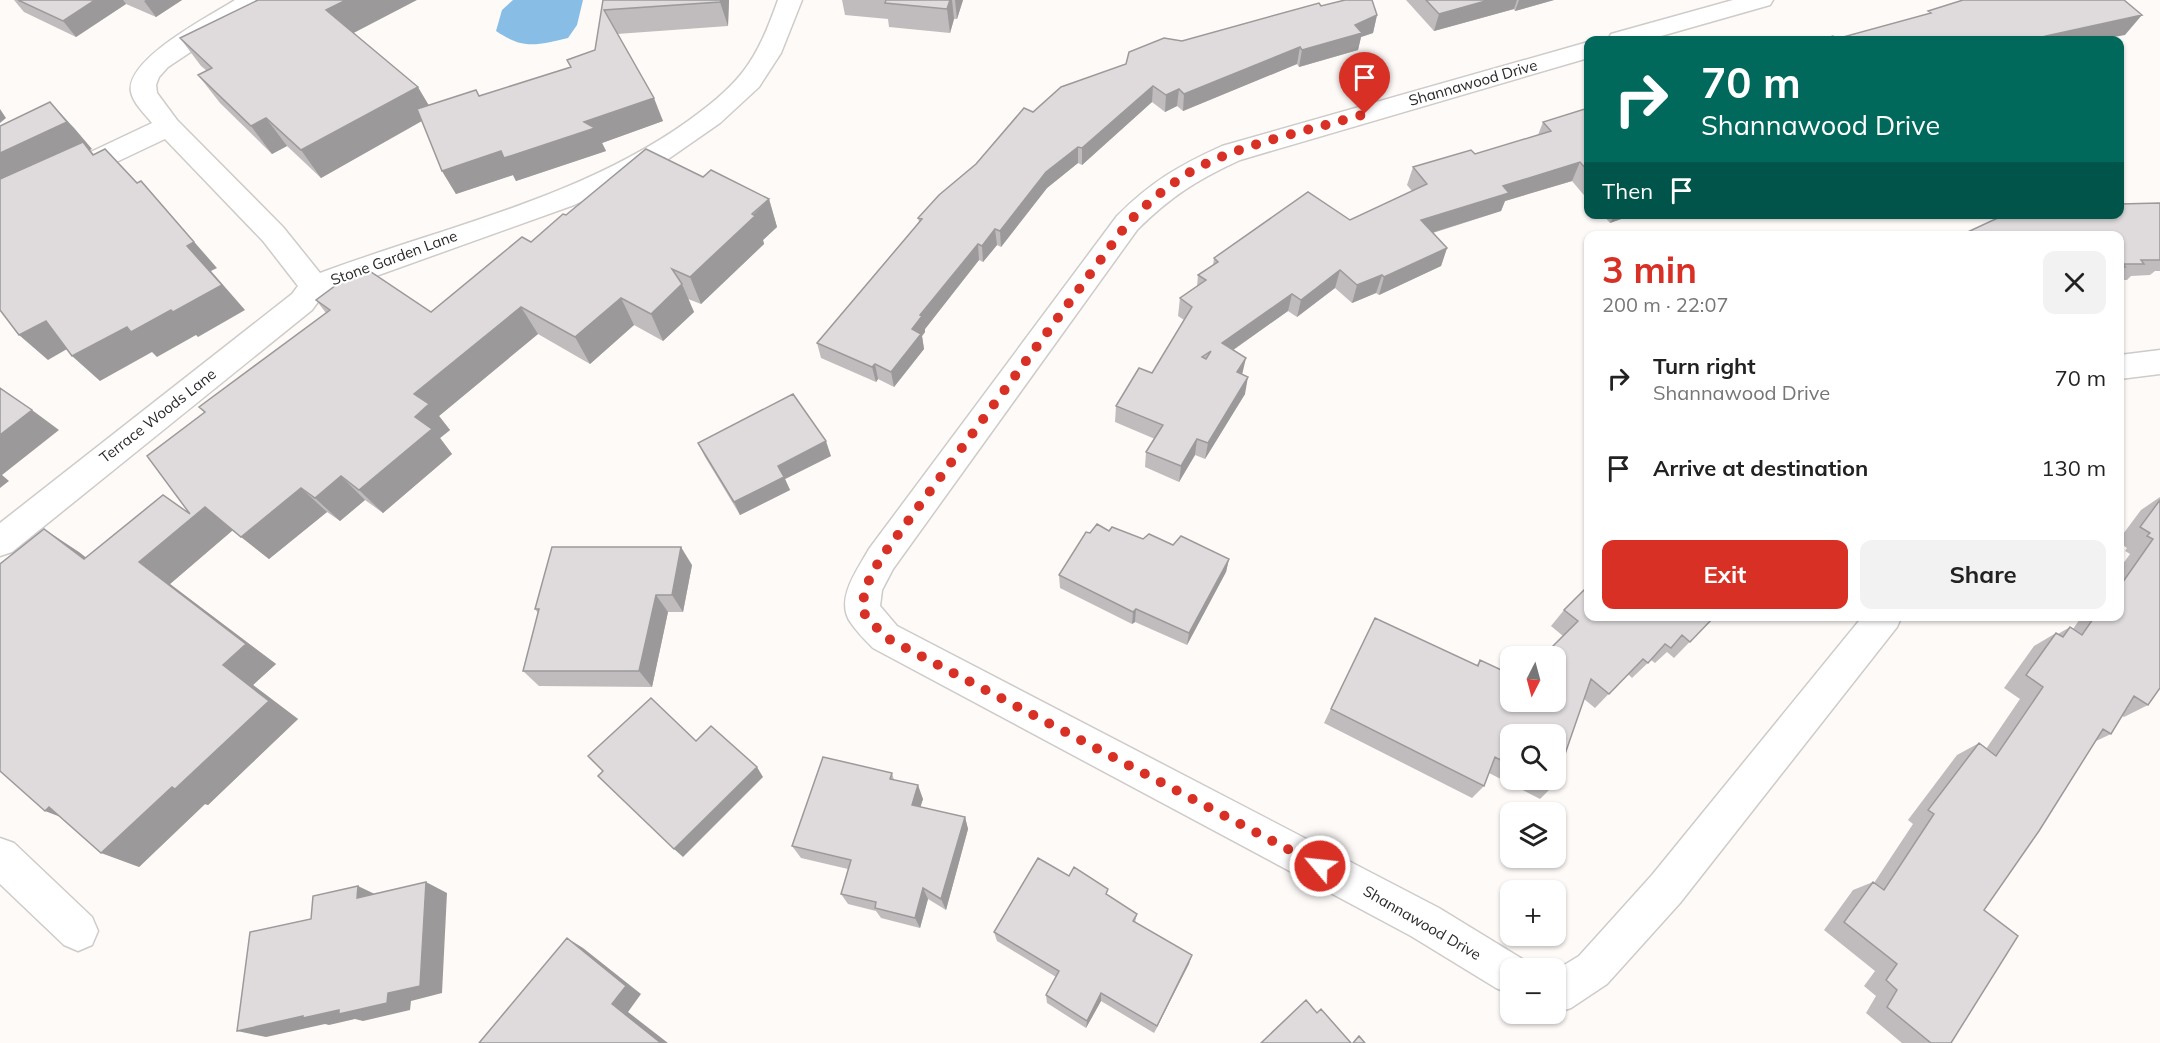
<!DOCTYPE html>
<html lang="en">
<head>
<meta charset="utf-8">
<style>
  :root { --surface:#fff; --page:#f2f2f2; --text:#222; --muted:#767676; --accent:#d93025 }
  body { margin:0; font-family:Mulish,sans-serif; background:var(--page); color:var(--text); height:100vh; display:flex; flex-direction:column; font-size:22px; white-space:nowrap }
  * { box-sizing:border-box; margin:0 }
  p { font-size:20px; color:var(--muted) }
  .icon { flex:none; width:33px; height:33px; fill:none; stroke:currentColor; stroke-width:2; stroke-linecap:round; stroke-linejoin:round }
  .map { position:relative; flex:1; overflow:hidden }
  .sheet { position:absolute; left:1584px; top:231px; width:540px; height:390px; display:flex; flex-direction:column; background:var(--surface); border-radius:12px; box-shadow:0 2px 4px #0004 }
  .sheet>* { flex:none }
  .hud { position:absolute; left:1584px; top:36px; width:540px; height:183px; border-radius:12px; box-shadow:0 2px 4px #0004; background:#00695c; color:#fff; overflow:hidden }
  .needle { width:39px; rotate:186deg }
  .buttons { position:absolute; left:1500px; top:646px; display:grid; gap:12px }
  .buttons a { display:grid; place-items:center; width:66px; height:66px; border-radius:12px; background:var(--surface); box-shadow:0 2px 4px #0004; font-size:30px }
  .pin { position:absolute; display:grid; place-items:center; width:51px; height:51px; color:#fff; margin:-62px -26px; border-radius:50% 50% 50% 0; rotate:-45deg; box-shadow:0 0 6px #0007 }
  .pin .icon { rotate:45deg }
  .me { position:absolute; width:66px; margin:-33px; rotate:298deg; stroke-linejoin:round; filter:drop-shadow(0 0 4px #0008) }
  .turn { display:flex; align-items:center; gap:21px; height:126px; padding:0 18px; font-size:27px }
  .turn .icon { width:78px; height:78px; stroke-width:2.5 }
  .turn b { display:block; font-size:42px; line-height:51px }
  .then { display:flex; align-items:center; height:57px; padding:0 18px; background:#0003; gap:12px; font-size:22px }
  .round { display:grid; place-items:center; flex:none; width:63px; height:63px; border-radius:12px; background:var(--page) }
  .overview { display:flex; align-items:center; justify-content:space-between; height:102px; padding:0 18px }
  h1 { font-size:36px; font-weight:700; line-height:45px; color:var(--accent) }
  .button { display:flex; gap:12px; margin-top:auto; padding:12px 18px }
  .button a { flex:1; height:69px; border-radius:12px; background:var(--accent); color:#fff; font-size:24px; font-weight:700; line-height:69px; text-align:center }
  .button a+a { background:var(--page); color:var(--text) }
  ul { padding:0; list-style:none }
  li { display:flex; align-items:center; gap:18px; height:90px; padding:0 18px }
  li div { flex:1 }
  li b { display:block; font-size:22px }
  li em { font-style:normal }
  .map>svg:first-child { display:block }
  .water { fill:#88bee5 }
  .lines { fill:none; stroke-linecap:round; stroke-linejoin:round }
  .minor-casing { stroke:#cecbc9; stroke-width:3 }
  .minor { fill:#fff; fill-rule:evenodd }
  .wall { fill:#c0bcbd }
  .shaded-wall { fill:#9c999a }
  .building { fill:#dfdbdc; stroke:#9c999a; stroke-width:1.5; fill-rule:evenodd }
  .route { stroke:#d93025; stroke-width:10; stroke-dasharray:0 18 }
  .labels { text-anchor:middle; stroke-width:4.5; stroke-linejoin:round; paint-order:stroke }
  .street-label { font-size:15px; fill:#2a2828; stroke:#fff }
</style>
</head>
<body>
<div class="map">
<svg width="2160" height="1043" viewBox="0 0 2160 1043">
  <rect width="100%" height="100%" fill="#fdfaf8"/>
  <path class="water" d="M513 0H583L577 25 568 38C537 45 524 50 496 31L502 10Z"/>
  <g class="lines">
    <defs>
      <path id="minor" d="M235 0H264L261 5 168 67 159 77 156 85 157 93 177 120 283 227 320 273C443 227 579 199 688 121 707 107 727 92 742 73 759 52 769 25 778 0H802L781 53 759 87 720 123 661 164 574 205 323 295 312 310 12 552 0 556V523L292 294 298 286 263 241 165 139 0 217V195L152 123C145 114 133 103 131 92 125 59 210 16 235 0Z
        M1733 0H1773L1770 5 1647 40H1608L1611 34Z
        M1588 42V58L1240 160C1197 180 1171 196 1137 230L893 569 882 590 880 606 897 626 1439 908 1524 960 1528 969H1510V994L1496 988 1411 936 873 648C865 640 857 632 851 623 834 600 858 569 869 549L1117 216C1151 182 1178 166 1222 146Z
        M2160 350V374L2120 379V355Z
        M1863 616H1902L1897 627 1680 903 1607 984 1571 1008 1556 1013V970L1579 956 1652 875Z
        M0 838 14 843 92 917 98 931 92 945 78 951 64 945 0 884Z"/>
    </defs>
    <use href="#minor" class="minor-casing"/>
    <use href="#minor" class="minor"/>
  </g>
  <path class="wall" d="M14 0H182L156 17 126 4 76 37 24 12Z
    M603 0H729L728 26 617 34 663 121 602 143 606 151 516 181 513 175 456 194 442 171 422 121 321 178 287 146 272 154 220 103 198 75 207 71 201 66 180 38 354 33 429 105 480 96 570 67 567 60 595 50Z
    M842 0H963L957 19H954L950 33 889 27 888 19 845 15Z
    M1406 0H1554L1515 11 1514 9 1434 31Z
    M1321 6 1377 15 1373 33 1361 37 1358 50 1299 67 1297 64 1183 111 1177 106 1165 112 1152 102 1082 165 1078 163 1047 188 1001 247 997 245 983 262 979 260 925 329V332L922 336 924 349 894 387 878 379 876 382 821 358 817 343 919 222 918 218 1033 112 1126 64 1182 41Z
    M1588 109V200L1572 181 1505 201 1501 211 1433 233 1447 248 1441 266 1379 295 1376 293 1352 303 1335 288 1297 317 1288 311 1233 350 1242 375 1245 394 1205 459 1195 455 1179 482 1145 467 1146 452 1155 439 1115 422 1116 406 1152 373 1184 320 1178 316 1180 298 1197 287 1198 275 1213 265 1214 258 1350 220 1412 191 1407 185 1413 167 1475 154 1538 135 1543 122Z
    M703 177 769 199 777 227 763 240 764 244 701 304 688 299 694 312 663 341 634 325 590 364 538 334 439 416 450 430 440 438 452 454 383 513 365 500 340 521 327 512 269 559 233 530 170 584 276 664 253 685 298 719 208 805 205 804 139 867 44 529 86 558 190 514 205 413 199 407 326 313 316 300 431 312 531 242 566 215Z
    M2160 203V271H2155L2150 275 2131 276 2127 280H2120V214Z
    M1602 214H1635L1610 223Z
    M698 443 831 456 785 479 790 490 740 515 705 457Z
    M2160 497V688L2148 705 2124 717 2122 716 2111 734 2096 741 1984 910 1951 1043H1902L1866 1013 1876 996 1864 986 1875 971 1824 930 1853 890 1873 882 1874 883 1913 824 1908 820 1957 755 1979 743 1986 749 2020 699 2004 688 2034 646 2056 633 2058 634 2070 627 2073 629 2082 616H2120V568L2130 554 2125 551 2127 548 2120 543V538L2141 510Z
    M1090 533 1143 539 1173 545 1229 559 1226 572 1187 645 1135 622 1132 624 1060 588 1059 575Z
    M692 565 683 612H668L652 687 539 686 523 671 538 613 535 609Z
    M1564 610 1715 616 1674 658 1667 652 1655 663 1651 660 1632 678 1628 674 1595 708 1584 699 1510 735V780H1556L1553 786 1540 799 1489 773 1484 786 1472 798 1324 723 1375 618 1476 666 1480 660 1510 702 1563 636 1551 626Z
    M892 773 894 780 923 799 920 807 965 817 968 829 946 910 928 899 920 928 881 918 876 911 848 904 841 894 848 869 801 858 792 846Z
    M1069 876 1108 896 1137 914 1135 923 1192 955 1154 1033 1101 1001 1086 1028 1047 1003 1046 995 1056 977 997 941 994 932Z"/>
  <path class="shaded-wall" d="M95 0H123L126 4 76 37 63 21Z
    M146 0H182L156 17 144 1Z
    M346 0H417L344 38 326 10Z
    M721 0H729L728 26 720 2Z
    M950 0H952L954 19 950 33 947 9Z
    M955 0H963L957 19Z
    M1489 0H1517L1514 9 1434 31 1439 14Z
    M1519 0H1554L1515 11Z
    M1377 15 1373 33 1361 37 1358 50 1299 67 1302 50 1355 25Z
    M2142 15 2125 35 2098 40H2032L2046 36Z
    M1300 47 1297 64 1183 111 1184 94Z
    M1153 86 1152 102 1082 165V148Z
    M418 87 434 114 321 178 301 150Z
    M1179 89 1177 106 1165 112 1166 95Z
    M654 98 663 121 602 143 606 151 516 181 513 175 456 194 442 171Z
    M50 102 75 129 92 149 90 150 107 169 0 193V153Z
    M0 109 6 118 0 123Z
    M266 118 287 146 272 154 251 126Z
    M1078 147V163L1047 188 1001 247 1000 231 1046 172Z
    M1580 162 1572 181 1505 201 1501 211 1415 238 1421 220 1503 186Z
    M141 181 217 268 211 271 245 310 198 337 196 335 157 357 152 352 100 381 72 356 187 246Z
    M769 199 777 227 763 240 764 244 701 304 690 277Z
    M1615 214H1635L1610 223Z
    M995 229 997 245 983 262 982 246Z
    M978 244 979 260 925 329V332L922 336 924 349 894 387 891 372 912 329 920 315Z
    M1447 248 1441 266 1379 295 1384 277Z
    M1340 270 1335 288 1297 317 1301 300Z
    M1382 275 1376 293 1352 303 1357 285Z
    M682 284 694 312 663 341 651 314Z
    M1292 294 1288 311 1219 360 1222 343Z
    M621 298 634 325 590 364 575 337Z
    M521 307 538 334 439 416 450 430 440 438 452 454 383 513 359 490 415 417 414 394Z
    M46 321 74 345 48 360 19 335Z
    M1246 358 1242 375 1237 372Z
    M875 364 878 379 876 382 872 367Z
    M1248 377 1245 394 1205 459 1208 443Z
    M32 410 59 430 2 475 9 481 0 488V435Z
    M1197 439 1195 455 1179 482 1181 466Z
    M826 441 831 456 785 479 790 490 740 515 734 502 778 466Z
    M341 476 365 500 340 521 315 498Z
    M301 488 327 512 269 559 241 537Z
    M205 507 233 530 170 584 276 664 253 685 298 719 208 805 205 804 139 867 101 853 223 665 139 562Z
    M44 529 79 552 117 582 84 559Z
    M681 547 692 565 683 612 672 595Z
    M1229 559 1226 572 1187 645 1189 633Z
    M656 595 668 612 652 687 639 671Z
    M1136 609 1135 622 1132 624 1133 612Z
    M757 767 763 777 683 857 674 849Z
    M918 785 923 799 917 818 912 805Z
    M49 807 84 826 45 811Z
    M965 817 968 829 946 910 941 899Z
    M426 882 447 893 442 993 411 1001 410 1010 363 1021 355 1019 329 1025 325 1024 266 1037 237 1031 303 1016 339 1010 388 993Z
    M358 886 381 897 357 898Z
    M923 888 928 899 920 928 915 918Z
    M567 938 583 948 641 994 628 1012 668 1043H661L612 1004Z
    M1192 955 1189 964 1154 1033 1157 1026Z
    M1101 993V1001L1086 1028 1087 1021Z"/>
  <path class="building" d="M18 0H95L63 21Z
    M258 0H346L326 10 418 87 301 150 266 118 251 126 198 75 212 68 180 38Z
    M603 0H721L720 2 604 10 654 98 584 122 595 128 504 158 501 151 442 171 417 109 476 90 479 96 571 67 567 60 595 50Z
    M886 0H950L947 9 885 3Z
    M1345 0H1372L1377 15 1355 25 1362 33 1302 50 1300 47 1184 94 1179 89 1166 95 1153 86 1082 148 1078 147 1046 172 1000 231 995 229 982 246 978 244 920 315 922 316 912 329 921 334 891 372 875 364 872 367 817 343 922 219 918 218 939 195 976 164 1024 108 1033 112 1061 87 1126 64 1129 52 1164 38 1182 41 1319 3 1321 6Z
    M1426 0H1489L1439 14Z
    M1963 0H2124L2142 15 2046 36 2032 40H2011L2009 39 2005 40H1820L1833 36 1836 39 1931 13 1928 11Z
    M50 102 67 122 0 153V126Z
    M1588 108V171L1580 162 1503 186 1509 193 1421 220 1447 248 1384 277 1382 275 1357 285 1340 270 1301 300 1292 294 1222 343 1246 358 1237 372 1248 377 1208 443 1197 439 1181 466 1146 452 1163 425 1116 406 1139 368 1152 373 1192 307 1180 298 1206 280 1198 275 1218 262 1214 258 1308 192 1350 220 1427 184 1413 167 1471 150 1475 154 1551 131 1543 122ZM1211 351 1206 359 1202 357Z
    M83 142 93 155 105 149 137 183 141 181 194 242 187 246 222 285 173 312 171 310 131 332 127 327 72 356 46 321 19 335 0 310V179Z
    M646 149 703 177 711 170 769 199 752 214 755 216 690 277 672 269 682 284 651 314 621 298 575 337 521 307 414 394 429 404 415 417 432 429 359 490 341 476 315 498 301 488 241 537 205 507 139 562 246 644 223 665 269 701 175 789 172 787 101 853 49 807 45 811 0 771V564L44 529 84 559 163 495 190 514 147 456 205 412 199 407 330 310 316 300 362 266 431 312 522 237 531 242 563 214 566 215Z
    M2160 203V260H2141L2144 264H2123L2125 267H2120V236H1959L2002 216 2120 214V204Z
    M0 388 32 410 0 435Z
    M793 394 826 441 778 466 784 477 734 502 698 443Z
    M2160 500V688L2148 705 2134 696 2111 734 2103 729 2039 831 1984 910 2018 936 1951 1043H1931L1887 1007 1897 990 1886 980 1897 964 1844 922 1873 882 1884 890 1934 814 1928 810 1979 743 1996 756 2043 687 2026 675 2056 633 2063 637 2070 627 2082 635 2095 616H2120V586L2153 539 2147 536 2150 533 2140 527Z
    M1097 524 1109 531 1112 527 1143 539 1149 534 1173 545 1181 536 1229 559 1189 633 1136 609 1133 612 1059 575 1086 532 1090 533Z
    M552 547H681L672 595H656L639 671H523L539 609H535Z
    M1588 586V616H1715L1690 642 1682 635 1671 648 1665 644 1648 663 1643 659 1609 694 1591 679 1556 780V735H1510V765L1495 757 1484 786 1331 709 1375 618 1478 666 1480 660 1510 674V702H1556V657H1542L1578 621 1564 610Z
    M651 698 696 741 711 726 757 767 674 849 598 776 603 771 588 756Z
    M823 757 892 773 890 779 918 785 912 805 965 817 941 899 923 888 915 918 875 908 876 902 841 894 851 860 792 846Z
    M1540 780H1556L1553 786Z
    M1038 858 1069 876 1074 867 1108 889 1106 894 1137 914 1133 921 1192 955 1157 1026 1101 993 1087 1021 1046 995 1059 971 994 932Z
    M426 882 420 986 388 993 387 1003 339 1014V1010L303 1018V1016L237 1031 250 932 311 919 313 896 358 886 357 898Z
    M567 938 626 986 612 1004 661 1043H479Z
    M1306 1000 1317 1013 1321 1009 1351 1043H1261Z
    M1359 1036 1365 1043H1353Z"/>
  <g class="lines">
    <path class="route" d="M1320 866 885 637 862 611 865 588 880 559 1127 224C1145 205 1165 188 1187 174 1233 145 1312 130 1365 114"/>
  </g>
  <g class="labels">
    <g class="street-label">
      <text transform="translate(1473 83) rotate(-16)" y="5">Shannawood Drive</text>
      <text transform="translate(394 258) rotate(-20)" y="5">Stone Garden Lane</text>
      <text transform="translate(158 416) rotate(-38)" y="5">Terrace Woods Lane</text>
      <text transform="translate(1422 923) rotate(30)" y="5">Shannawood Drive</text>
    </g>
  </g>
</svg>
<div class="buttons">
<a><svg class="needle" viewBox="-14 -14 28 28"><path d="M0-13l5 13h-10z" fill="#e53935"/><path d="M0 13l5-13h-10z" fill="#767676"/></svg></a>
<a><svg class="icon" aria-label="search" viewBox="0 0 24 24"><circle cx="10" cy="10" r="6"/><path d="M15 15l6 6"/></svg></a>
<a><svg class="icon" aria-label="layers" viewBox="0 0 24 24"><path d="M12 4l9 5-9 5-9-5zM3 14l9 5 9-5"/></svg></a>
<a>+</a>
<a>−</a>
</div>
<div class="pin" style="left:1365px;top:114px;background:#d93025"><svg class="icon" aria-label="arrive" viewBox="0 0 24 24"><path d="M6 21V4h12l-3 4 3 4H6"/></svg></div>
<svg class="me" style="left:1320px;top:866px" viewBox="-20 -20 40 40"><circle r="17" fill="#d93025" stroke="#fff" stroke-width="3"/><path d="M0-11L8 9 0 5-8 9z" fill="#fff"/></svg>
<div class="hud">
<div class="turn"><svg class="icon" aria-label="right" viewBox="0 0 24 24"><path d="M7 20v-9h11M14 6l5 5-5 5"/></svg><div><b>70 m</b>Shannawood Drive</div></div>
<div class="then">Then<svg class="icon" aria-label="arrive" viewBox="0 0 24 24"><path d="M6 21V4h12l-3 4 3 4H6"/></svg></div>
</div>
<section class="sheet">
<div class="overview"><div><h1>3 min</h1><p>200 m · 22:07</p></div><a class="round"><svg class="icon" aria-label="close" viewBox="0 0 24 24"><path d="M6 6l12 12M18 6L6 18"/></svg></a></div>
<ul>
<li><svg class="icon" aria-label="right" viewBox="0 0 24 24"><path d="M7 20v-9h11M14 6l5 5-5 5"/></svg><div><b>Turn right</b><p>Shannawood Drive</p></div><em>70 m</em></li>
<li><svg class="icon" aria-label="arrive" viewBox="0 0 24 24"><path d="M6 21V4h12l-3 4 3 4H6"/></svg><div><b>Arrive at destination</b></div><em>130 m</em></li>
</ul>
<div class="button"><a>Exit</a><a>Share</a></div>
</section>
</div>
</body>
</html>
